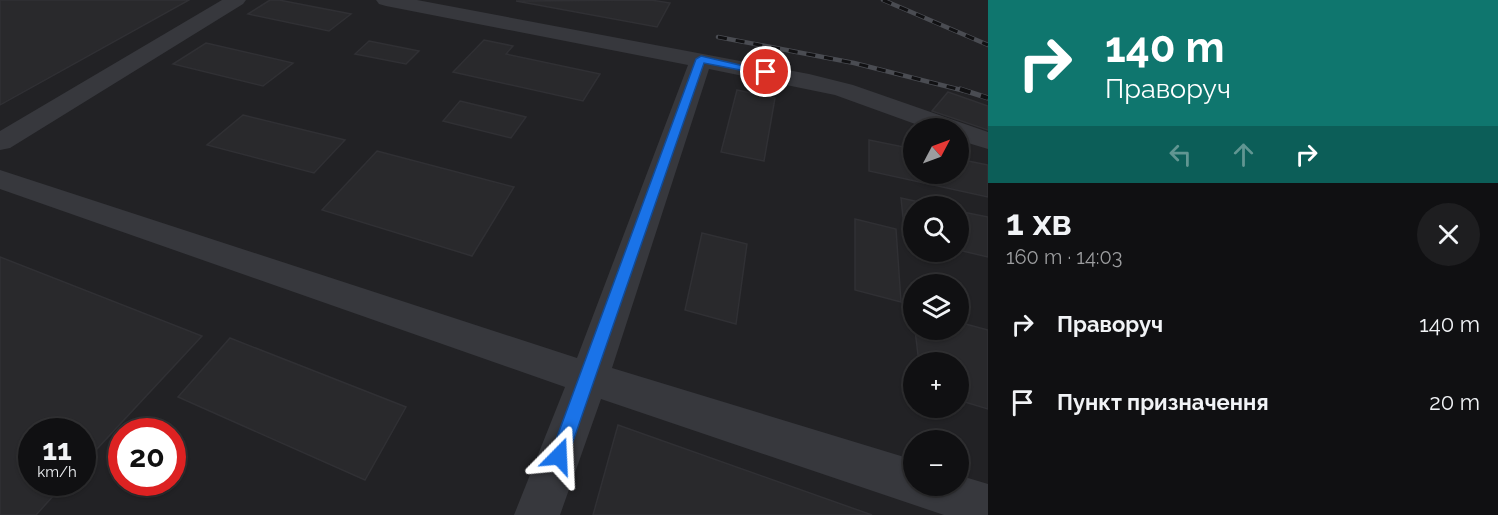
<!DOCTYPE html>
<html lang="uk">
<head>
<meta charset="utf-8">
<style>
  :root { --surface:#101012; --page:#1e1e20; --text:#f1f3f6; --muted:#9c9d9f; --line:#303032 }
  body { margin:0; font-family:Raleway,sans-serif; background:var(--page); color:var(--text); height:100vh; display:flex; flex-direction:column; font-size:22px; white-space:nowrap }
  * { box-sizing:border-box; margin:0 }
  p { font-size:20px; color:var(--muted) }
  .icon { flex:none; width:33px; height:33px; fill:none; stroke:currentColor; stroke-width:2; stroke-linecap:round; stroke-linejoin:round }
  .map { position:relative; flex:1; overflow:hidden }
  .sheet { display:flex; flex-direction:column; background:var(--surface); width:510px }
  .sheet>* { flex:none }
  .hud { background:#0f766e; color:#fff; overflow:hidden }
  .needle { width:39px; rotate:49deg }
  .buttons { position:absolute; left:903px; top:118px; display:grid; gap:12px }
  .buttons a { display:grid; place-items:center; width:66px; height:66px; border-radius:50%; background:var(--surface); box-shadow:0 2px 4px #0004,0 0 0 2px var(--line); font-size:30px }
  .speed { position:absolute; left:18px; top:418px; display:flex; gap:12px; font-size:30px; font-weight:700; text-align:center }
  .speed>* { display:grid; place-content:center; width:78px; height:78px; border-radius:50%; background:var(--surface); box-shadow:0 2px 4px #0004,0 0 0 2px var(--line); line-height:1 }
  .speed small { font-size:15px; font-weight:400 }
  .speed .limit { border:9px solid #d22; background:#fff; color:#111 }
  .pin { position:absolute; display:grid; place-items:center; width:51px; height:51px; color:#fff; margin:-26px; border:3px solid #fff; border-radius:50%; box-shadow:0 2px 6px #0007 }
  .me { position:absolute; width:66px; margin:-33px; rotate:21deg; stroke-linejoin:round; filter:drop-shadow(0 0 4px #0008) }
  .turn { display:flex; align-items:center; gap:21px; height:126px; padding:0 18px; font-size:27px }
  .turn .icon { width:78px; height:78px; stroke-width:2.5 }
  .turn b { display:block; font-size:42px; line-height:51px }
  .lanes { display:flex; align-items:center; height:57px; padding:0 18px; background:#0003; justify-content:center; gap:30px; direction:ltr }
  .lanes .off { opacity:.35 }
  .round { display:grid; place-items:center; flex:none; width:63px; height:63px; border-radius:32px; background:var(--page) }
  .overview { display:flex; align-items:center; justify-content:space-between; height:102px; padding:0 18px }
  h1 { font-size:36px; font-weight:700; line-height:45px }
  ul { padding:0; list-style:none }
  li { display:flex; align-items:center; gap:18px; height:78px; padding:0 18px }
  li div { flex:1 }
  li b { display:block; font-size:22px }
  li em { font-style:normal }
  main { display:flex; flex:1; min-height:0 }
  .map>svg:first-child { display:block }
  .built { fill:#222225; fill-rule:evenodd }
  .building { fill:#29292c; stroke:#303034; stroke-width:1.5 }
  .lines { fill:none; stroke-linecap:round; stroke-linejoin:round }
  .minor { fill:#37383d; fill-rule:evenodd }
  .rail-far1-casing { stroke:#4a4c52; stroke-width:4.5 }
  .rail-casing { stroke:#4a4c52; stroke-width:5 }
  .rail-far1 { stroke:#111113; stroke-width:3; stroke-dasharray:9; stroke-linecap:butt }
  .rail { stroke:#111113; stroke-width:4; stroke-dasharray:11; stroke-linecap:butt }
  .route { fill:#1a73e8; stroke:#114b97; stroke-width:1.5 }
</style>
</head>
<body>
<main>
<div class="map">
<svg width="988" height="515" viewBox="0 0 988 515">
  <rect width="100%" height="100%" fill="#161618"/>
  <path class="built" d="M0 0H988V515H0ZM914 129H958V174H914ZM914 207H958V252H914ZM914 285H958V330H914ZM914 363H958V408H914ZM32 432H82V483H32ZM122 432H172V483H122ZM914 441H958V486H914Z"/>
  <path class="building" d="M0 0H189L0 105Z
    M270 0H279L351 14 329 31 248 14Z
    M651 0 670 3 657 27 516 1Z
    M484 40 513 46 506 54 600 74 583 101 453 72Z
    M369 41 419 51 406 64 355 54Z
    M206 43 293 63 263 86 173 64Z
    M737 90 775 98 764 161 721 152Z
    M948 92 988 106V130L932 111Z
    M460 101 526 117 511 138 443 121Z
    M243 115 345 140 314 173 207 145Z
    M869 140 914 149V174H958V159L988 165V197L869 171Z
    M377 151 514 187 472 256 322 210Z
    M901 198 942 207H914V239L905 237Z
    M958 211 988 217V257L958 250Z
    M855 219 896 229 901 302 855 290Z
    M702 233 747 244 736 324 685 310Z
    M0 257 202 336 82 465V432H32V483H65L36 515H0Z
    M958 322 988 330V409L958 400V363H919L915 330H958Z
    M230 338 406 407 365 480 178 397Z
    M618 425 872 515H593Z"/>
  <g class="lines">
    <path class="minor" d="M222 0H246L243 4 10 148 0 150V131Z
      M376 0H417L809 74 853 85 988 132V149L958 140V129H929L835 95 709 69 612 368 914 460V486H958V475L988 484V515H944L601 399 560 515H514L565 387 0 189V170L577 358 688 65 386 6 379 4Z"/>
    <defs>
      <path id="rail-far1" d="M883 0 988 45
        M718 37 854 63 965 91"/>
      <path id="rail" d="M960 89 988 98"/>
    </defs>
    <use href="#rail-far1" class="rail-far1-casing"/>
    <use href="#rail" class="rail-casing"/>
    <use href="#rail-far1" class="rail-far1"/>
    <use href="#rail" class="rail"/>
  </g>
  <path class="route" d="M701 56 770 72 766 75 704 63 568 456 565 462 559 465 553 462 550 456 696 59Z"/>
</svg>
<div class="buttons">
<a><svg class="needle" viewBox="-14 -14 28 28"><path d="M0-13l5 13h-10z" fill="#e53935"/><path d="M0 13l5-13h-10z" fill="#9c9d9f"/></svg></a>
<a><svg class="icon" aria-label="search" viewBox="0 0 24 24"><circle cx="10" cy="10" r="6"/><path d="M15 15l6 6"/></svg></a>
<a><svg class="icon" aria-label="layers" viewBox="0 0 24 24"><path d="M12 4l9 5-9 5-9-5zM3 14l9 5 9-5"/></svg></a>
<a>+</a>
<a>−</a>
</div>
<div class="speed"><div>11<small>km/h</small></div><div class="limit">20</div></div>
<div class="pin" style="left:766px;top:72px;background:#d93025"><svg class="icon" aria-label="arrive" viewBox="0 0 24 24"><path d="M6 21V4h12l-3 4 3 4H6"/></svg></div>
<svg class="me" style="left:559px;top:456px" viewBox="-20 -20 40 40"><path d="M0-17L14 15 0 8-14 15z" fill="#1a73e8" stroke="#fff" stroke-width="4"/></svg>
</div>
<section class="sheet">
<div class="hud">
<div class="turn"><svg class="icon" aria-label="right" viewBox="0 0 24 24"><path d="M7 20v-9h11M14 6l5 5-5 5"/></svg><div><b>140 m</b>Праворуч</div></div>
<div class="lanes"><svg class="icon off" aria-label="left" viewBox="0 0 24 24"><path d="M17 20v-9H6M10 6l-5 5 5 5"/></svg><svg class="icon off" aria-label="ahead" viewBox="0 0 24 24"><path d="M12 20V5M6 11l6-6 6 6"/></svg><svg class="icon" aria-label="right" viewBox="0 0 24 24"><path d="M7 20v-9h11M14 6l5 5-5 5"/></svg></div>
</div>
<div class="overview"><div><h1>1 хв</h1><p>160 m · 14:03</p></div><a class="round"><svg class="icon" aria-label="close" viewBox="0 0 24 24"><path d="M6 6l12 12M18 6L6 18"/></svg></a></div>
<ul>
<li><svg class="icon" aria-label="right" viewBox="0 0 24 24"><path d="M7 20v-9h11M14 6l5 5-5 5"/></svg><div><b>Праворуч</b></div><em>140 m</em></li>
<li><svg class="icon" aria-label="arrive" viewBox="0 0 24 24"><path d="M6 21V4h12l-3 4 3 4H6"/></svg><div><b>Пункт призначення</b></div><em>20 m</em></li>
</ul>
</section>
</main>
</body>
</html>
